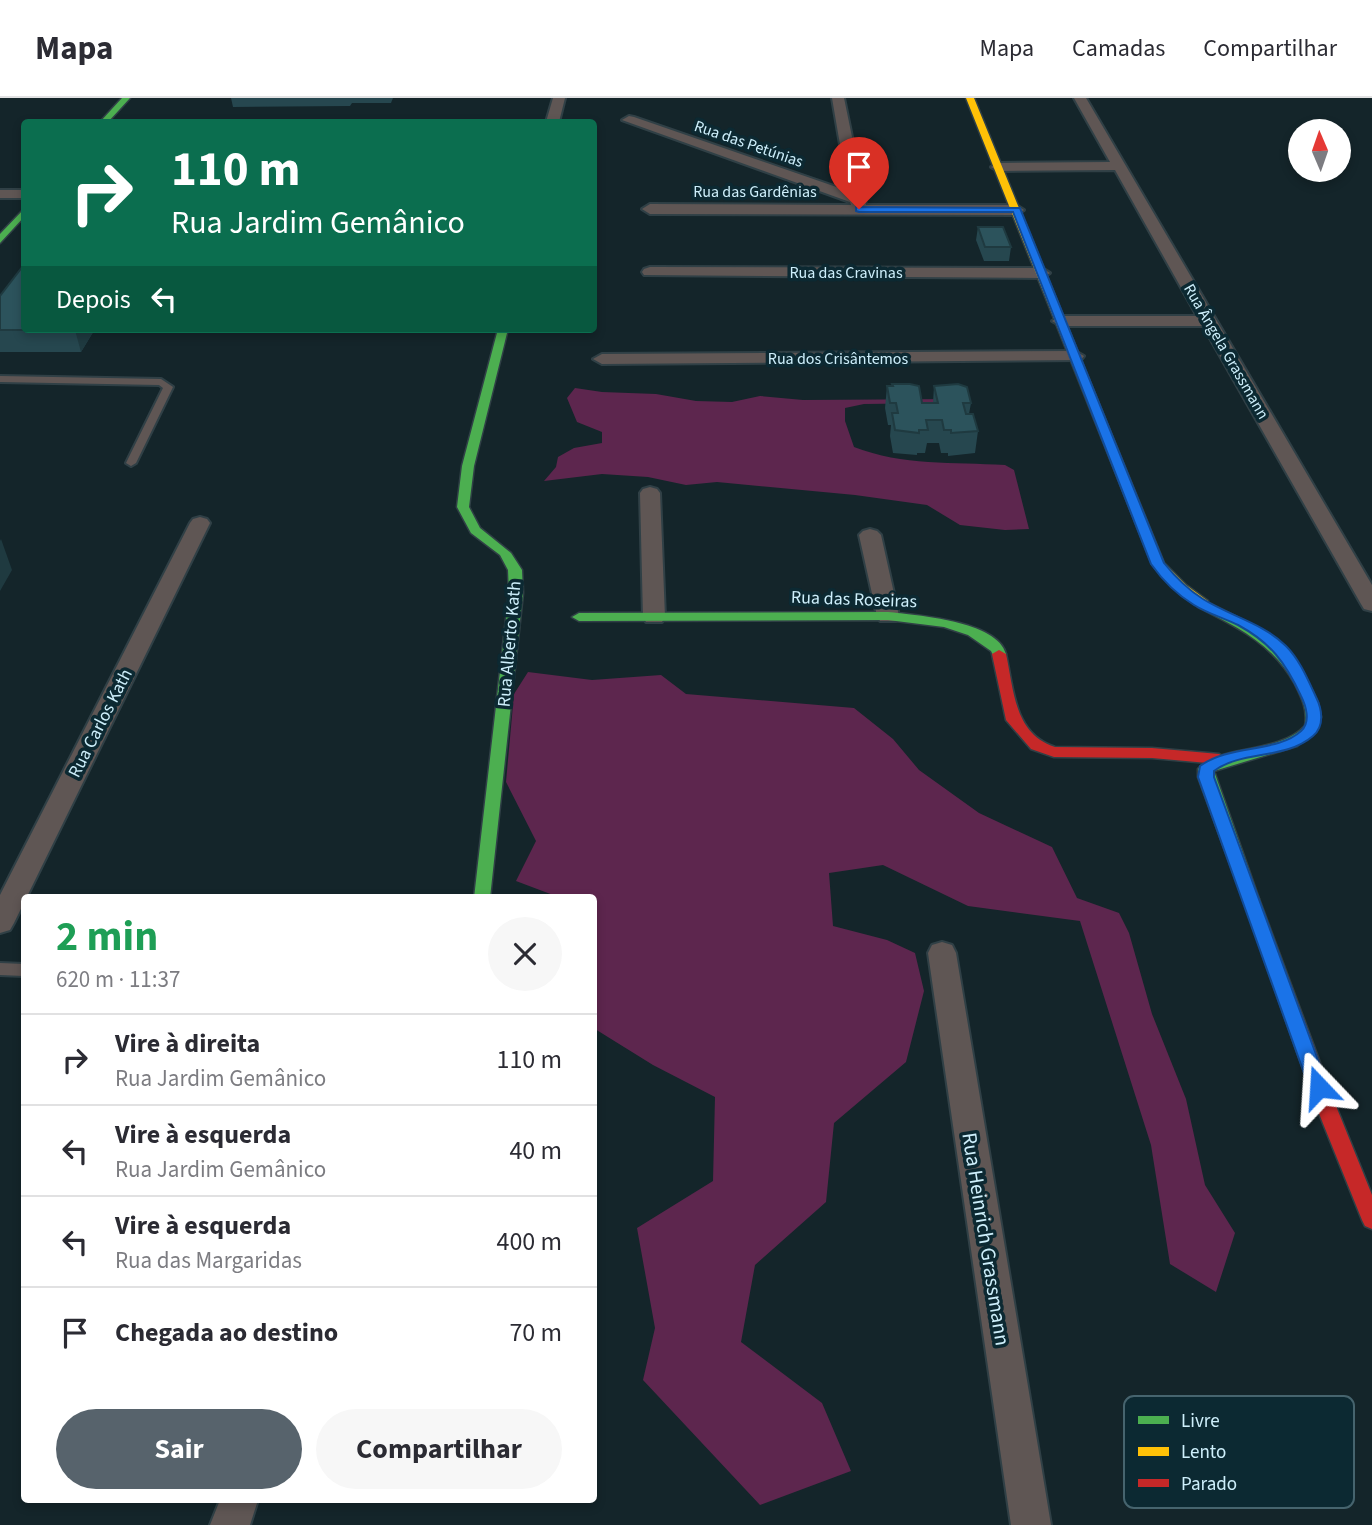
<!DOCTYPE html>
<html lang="pt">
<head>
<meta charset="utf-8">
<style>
  :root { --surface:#fff; --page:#f7f7f7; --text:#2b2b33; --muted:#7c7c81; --line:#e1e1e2; --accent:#57636c }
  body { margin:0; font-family:"Source Sans 3",sans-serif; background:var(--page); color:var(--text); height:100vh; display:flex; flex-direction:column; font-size:26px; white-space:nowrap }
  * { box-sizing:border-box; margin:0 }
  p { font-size:23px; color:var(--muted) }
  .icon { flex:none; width:38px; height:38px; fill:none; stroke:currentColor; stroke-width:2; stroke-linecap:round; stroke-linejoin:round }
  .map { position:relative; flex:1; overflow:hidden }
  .panel { position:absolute; left:21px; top:796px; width:576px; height:609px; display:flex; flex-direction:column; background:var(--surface); border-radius:7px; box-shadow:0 4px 10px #0003 }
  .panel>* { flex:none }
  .top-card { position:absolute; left:21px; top:21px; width:576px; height:214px; border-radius:7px; box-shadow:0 4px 10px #0003; background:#0b6e4f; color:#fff; overflow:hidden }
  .needle { width:46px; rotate:358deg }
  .tools { position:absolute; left:1288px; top:21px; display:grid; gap:14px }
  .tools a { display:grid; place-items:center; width:63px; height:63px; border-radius:50%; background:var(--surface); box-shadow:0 4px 10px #0003; font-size:35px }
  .pin { position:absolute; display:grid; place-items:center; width:60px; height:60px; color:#fff; margin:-72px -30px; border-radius:50% 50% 50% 0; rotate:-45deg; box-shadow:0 0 7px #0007 }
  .pin .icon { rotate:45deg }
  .me { position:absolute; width:77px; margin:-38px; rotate:340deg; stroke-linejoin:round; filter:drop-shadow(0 0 5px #0008) }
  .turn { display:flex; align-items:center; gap:24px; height:147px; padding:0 35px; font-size:32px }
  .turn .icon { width:91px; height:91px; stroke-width:2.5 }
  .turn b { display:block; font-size:49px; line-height:60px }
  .then { display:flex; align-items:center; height:66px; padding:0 35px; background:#0003; gap:14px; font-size:26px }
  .round { display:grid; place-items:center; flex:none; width:74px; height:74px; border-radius:37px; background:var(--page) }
  .head { display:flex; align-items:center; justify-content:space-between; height:119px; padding:0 35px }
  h1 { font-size:42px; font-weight:700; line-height:52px; color:#1e9e55 }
  .cta { display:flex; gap:14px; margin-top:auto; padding:14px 35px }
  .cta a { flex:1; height:80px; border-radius:42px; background:var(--accent); color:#fff; font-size:28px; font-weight:700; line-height:80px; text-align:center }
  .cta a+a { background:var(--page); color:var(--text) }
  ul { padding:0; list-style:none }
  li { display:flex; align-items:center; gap:21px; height:91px; padding:0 35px; border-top:2px solid var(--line) }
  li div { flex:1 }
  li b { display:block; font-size:26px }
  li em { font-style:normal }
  header { display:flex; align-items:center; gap:42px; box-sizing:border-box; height:98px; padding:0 35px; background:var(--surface); border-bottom:2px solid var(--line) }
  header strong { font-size:33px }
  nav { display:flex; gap:38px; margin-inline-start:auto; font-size:24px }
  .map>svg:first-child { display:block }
  .green { fill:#5d264e }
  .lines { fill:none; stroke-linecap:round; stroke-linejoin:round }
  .lane-casing { stroke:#304046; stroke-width:4 }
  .street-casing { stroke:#304046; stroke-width:4 }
  .fast-casing { stroke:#304046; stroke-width:3 }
  .slow-casing { stroke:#304046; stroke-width:3 }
  .jam-casing { stroke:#304046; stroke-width:3 }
  .lane { fill:#5f5654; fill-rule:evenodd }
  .street { fill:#5f5654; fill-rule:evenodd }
  .fast { fill:#4caf50; fill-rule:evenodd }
  .slow { fill:#ffc107; fill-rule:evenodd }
  .jam { fill:#c62828; fill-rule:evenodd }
  .wall { fill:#26474f }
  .shaded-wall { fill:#1f3a40 }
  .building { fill:#2c535c; stroke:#1f3a40; stroke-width:2 }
  .route { fill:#1a73e8; stroke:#114b97; stroke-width:2 }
  .labels { text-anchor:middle; stroke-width:7; stroke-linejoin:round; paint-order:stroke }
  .far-street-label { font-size:16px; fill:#ceeffb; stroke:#0c2932 }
  .street-label { font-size:18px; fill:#ceeffb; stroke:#0c2932 }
  .near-street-label { font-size:21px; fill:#ceeffb; stroke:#0c2932 }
  .key { fill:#0c2932; stroke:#46646e; stroke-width:2 }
  .key-label { font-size:19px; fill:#ceeffb }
</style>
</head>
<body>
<header>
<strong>Mapa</strong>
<nav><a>Mapa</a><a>Camadas</a><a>Compartilhar</a></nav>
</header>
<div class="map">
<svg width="1372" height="1427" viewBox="0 0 1372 1427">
  <rect width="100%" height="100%" fill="#14252a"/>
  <path class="green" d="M575 290 602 294 656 296 696 303 732 304 760 298 803 302 958 301 948 305 864 306 845 310V323L854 349C903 368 953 364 1005 367L1014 372 1029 431 1005 432 960 427 927 407 855 397 717 384 686 387 648 379 602 376 544 383 556 369 558 359 574 350 602 345V334L577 324 567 300Z
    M528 574 592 582 661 577 686 596 854 610 893 641 919 672 979 715 1052 749 1077 800 1119 815 1129 835 1152 916 1186 1001 1205 1087 1235 1135 1216 1194 1170 1166 1151 1047 1080 823 968 808 883 767 829 775 833 828 887 842 915 855 924 893 906 964 834 1025 826 1104 755 1167 741 1244 822 1305 851 1373 760 1407 643 1282 655 1230 637 1130 713 1083 715 999 653 967 595 931 593 800H561L516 783 536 743 506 684 514 596Z"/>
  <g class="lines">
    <defs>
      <path id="lane" d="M0 278 161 281 173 289 136 365 131 368 126 365 163 290 159 287 0 284Z
        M0 865 24 866V878L0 877Z"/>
      <path id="street" d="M553 0H565L559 24H546Z
        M832 0H844L866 107H1016L1024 112 1016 117 650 116 642 111 650 106 851 107 850 104 622 22 629 18 634 19 848 93Z
        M1074 0H1086L1372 487V513L1364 511 1361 506 1203 228H1061L1052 223 1061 218H1197L1115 72 998 73 991 69 998 65 1110 64Z
        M0 92H24V100H0Z
        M650 169 1042 170 1050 175 1042 180 644 177 642 174 644 171Z
        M1075 253 1084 258 1081 262 602 266 593 261 602 256Z
        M650 389 657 391 660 395 665 519 662 524H646L643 519 640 395 643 391Z
        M200 419 207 421 210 425 14 825 10 832 0 835V797L190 425 193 421Z
        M870 431 877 433 881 437 899 518 896 523H880L877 518 859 437 863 433Z
        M942 844 952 847 956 855 1051 1427H1011L928 855 932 847Z
        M220 1402H258L250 1427H210Z"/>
      <path id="fast" d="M122 0H130L108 24H100Z
        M24 111V119L0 145V136Z
        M498 231H508L474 368 469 409 480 430 511 455 522 472 523 495 490 800H474L509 495 508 472 500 457 471 435 457 409 462 368Z
        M1203 502 1255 528 1279 545 1290 557 1303 574 1318 605 1321 619 1317 632 1297 648 1214 673 1259 801 1257 805H1245L1243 801 1198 679V671C1220 646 1277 657 1305 628 1308 612 1302 600 1295 586 1273 546 1237 529 1198 509V503Z
        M888 514C916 517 998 523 1006 556L1004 559H994L991 553 968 537 944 529 888 522 579 523 572 519 579 515Z"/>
      <path id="slow" d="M966 0H974L1164 465 1186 487 1208 503V509C1191 512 1162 479 1152 466Z"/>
      <path id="jam" d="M999 552 1006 556C1014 592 1014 636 1055 649L1152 650 1219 656 1227 661 1219 666 1152 660 1054 659 1031 651 1006 622 992 556Z
        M1251 795 1257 797 1259 801 1338 1013 1372 1097V1131L1365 1128 1362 1122 1318 1013 1243 801 1245 797Z"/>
    </defs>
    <use href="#lane" class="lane-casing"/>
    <use href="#street" class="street-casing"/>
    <use href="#fast" class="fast-casing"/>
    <use href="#slow" class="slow-casing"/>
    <use href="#jam" class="jam-casing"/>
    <use href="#lane" class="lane"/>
    <use href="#street" class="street"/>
    <use href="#fast" class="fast"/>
    <use href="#slow" class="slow"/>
    <use href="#jam" class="jam"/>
  </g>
  <path class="wall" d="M231 0H393L391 5H352L350 8 233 9Z
    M978 129 1011 149 1009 163H984L976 142Z
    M0 198 95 231 81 254H0Z
    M887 288 922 305H933L934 288 971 305 969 316 978 333 975 355 948 358V355H941L939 345H927L925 355H917V357L893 355 890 338 891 327H888L885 310Z"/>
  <path class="shaded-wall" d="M75 231H95L81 254 75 232Z
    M1 441 12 472 0 493V443Z"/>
  <path class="building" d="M978 129H1003L1011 149H985Z
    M23 168H24V231H75V232H0V198Z
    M892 286H910L919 288 922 305H938L934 288 958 286 967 289 971 305H963L966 316H973L978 333 951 335V332H944L942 322H926L928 332H919V335L895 332 892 315H898L896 305H890L887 288H893Z"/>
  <path class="route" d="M856 109 1020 110 1164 465C1176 480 1187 491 1203 501 1230 518 1263 525 1286 548 1300 562 1308 582 1316 599 1322 611 1325 628 1313 638 1285 662 1242 652 1214 673V679L1328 989 1326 994 1319 996 1312 994 1309 989 1198 679 1200 668C1230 646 1277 655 1301 633 1311 624 1306 608 1301 598 1285 564 1271 545 1238 527 1223 520 1207 515 1194 507 1176 496 1163 483 1151 466L1013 114H859L856 113Z"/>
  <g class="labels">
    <g class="far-street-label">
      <text transform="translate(749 45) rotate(19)" y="6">Rua das Petúnias</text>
      <text x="755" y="99">Rua das Gardênias</text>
      <text x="846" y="180">Rua das Cravinas</text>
      <text transform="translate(1227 253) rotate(60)" y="6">Rua Ângela Grassmann</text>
      <text x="838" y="266">Rua dos Crisântemos</text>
    </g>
    <g class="street-label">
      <text transform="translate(854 501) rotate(2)" y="6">Rua das Roseiras</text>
      <text transform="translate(509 546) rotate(-85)" y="6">Rua Alberto Kath</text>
      <text transform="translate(100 625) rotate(-63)" y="6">Rua Carlos Kath</text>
    </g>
    <g class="near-street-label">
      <text transform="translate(986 1141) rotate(81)" y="7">Rua Heinrich Grassmann</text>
    </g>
  </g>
  <rect x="1124" y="1298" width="230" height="112" rx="10" class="key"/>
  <rect x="1138" y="1318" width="31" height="8" fill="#4caf50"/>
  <rect x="1138" y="1349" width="31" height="9" fill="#ffc107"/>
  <rect x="1138" y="1381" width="31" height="8" fill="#c62828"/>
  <g class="key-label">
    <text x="1181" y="1329">Livre</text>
    <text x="1181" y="1360">Lento</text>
    <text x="1181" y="1392">Parado</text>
  </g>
</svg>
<div class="tools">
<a><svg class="needle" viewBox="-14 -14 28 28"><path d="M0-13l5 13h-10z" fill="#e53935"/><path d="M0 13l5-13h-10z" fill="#7c7c81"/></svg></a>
</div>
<div class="pin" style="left:859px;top:111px;background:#d93025"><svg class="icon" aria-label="arrive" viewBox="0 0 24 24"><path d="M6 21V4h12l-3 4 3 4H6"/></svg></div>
<svg class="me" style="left:1319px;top:989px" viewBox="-20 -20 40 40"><path d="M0-17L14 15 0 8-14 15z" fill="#1a73e8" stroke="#fff" stroke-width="4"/></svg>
<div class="top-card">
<div class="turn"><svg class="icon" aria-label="right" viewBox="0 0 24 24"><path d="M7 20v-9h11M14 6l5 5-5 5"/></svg><div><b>110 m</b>Rua Jardim Gemânico</div></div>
<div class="then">Depois<svg class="icon" aria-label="left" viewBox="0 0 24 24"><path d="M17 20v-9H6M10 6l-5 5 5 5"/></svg></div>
</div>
<section class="panel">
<div class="head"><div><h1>2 min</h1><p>620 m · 11:37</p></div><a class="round"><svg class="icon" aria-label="close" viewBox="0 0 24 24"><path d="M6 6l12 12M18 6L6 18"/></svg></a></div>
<ul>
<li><svg class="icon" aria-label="right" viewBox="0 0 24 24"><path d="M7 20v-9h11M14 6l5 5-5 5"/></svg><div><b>Vire à direita</b><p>Rua Jardim Gemânico</p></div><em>110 m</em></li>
<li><svg class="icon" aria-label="left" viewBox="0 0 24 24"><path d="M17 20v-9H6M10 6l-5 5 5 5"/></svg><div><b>Vire à esquerda</b><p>Rua Jardim Gemânico</p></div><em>40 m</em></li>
<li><svg class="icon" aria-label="left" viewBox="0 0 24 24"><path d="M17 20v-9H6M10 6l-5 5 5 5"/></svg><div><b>Vire à esquerda</b><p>Rua das Margaridas</p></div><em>400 m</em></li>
<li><svg class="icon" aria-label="arrive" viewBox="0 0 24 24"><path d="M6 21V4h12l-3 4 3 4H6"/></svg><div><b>Chegada ao destino</b></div><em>70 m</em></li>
</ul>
<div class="cta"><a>Sair</a><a>Compartilhar</a></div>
</section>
</div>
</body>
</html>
